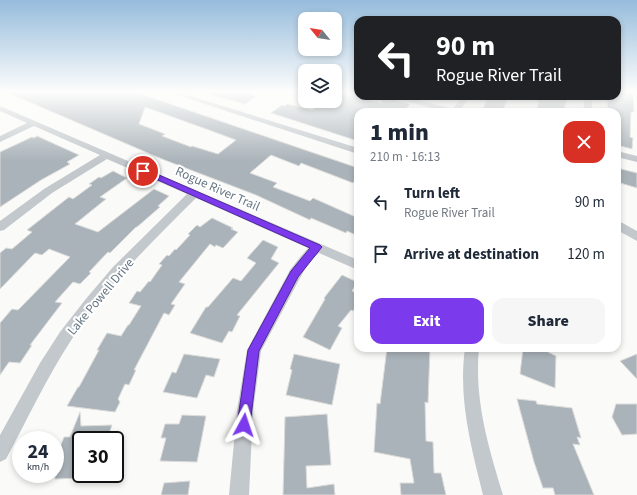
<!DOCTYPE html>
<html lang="en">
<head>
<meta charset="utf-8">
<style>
  :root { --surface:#fff; --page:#f6f6f7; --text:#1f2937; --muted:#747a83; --accent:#7c3aed }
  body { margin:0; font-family:"Source Sans 3",sans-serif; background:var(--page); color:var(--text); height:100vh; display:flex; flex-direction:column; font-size:15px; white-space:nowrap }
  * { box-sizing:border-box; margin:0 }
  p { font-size:13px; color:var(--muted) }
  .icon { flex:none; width:22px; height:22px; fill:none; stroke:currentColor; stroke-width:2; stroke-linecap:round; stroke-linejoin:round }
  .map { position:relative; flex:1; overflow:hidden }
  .sheet { position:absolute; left:354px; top:108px; width:267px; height:244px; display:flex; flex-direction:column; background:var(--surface); border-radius:12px; box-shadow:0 2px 6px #0003 }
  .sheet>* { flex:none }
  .banner { position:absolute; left:354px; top:16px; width:267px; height:84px; border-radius:12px; box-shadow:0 2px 6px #0003; background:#202124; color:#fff; overflow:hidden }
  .needle { width:26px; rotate:300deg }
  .buttons { position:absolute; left:298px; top:12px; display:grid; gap:8px }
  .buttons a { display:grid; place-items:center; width:44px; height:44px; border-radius:8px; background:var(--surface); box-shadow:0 2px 6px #0003; font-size:20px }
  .speed { position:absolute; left:12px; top:431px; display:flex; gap:8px; font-size:20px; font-weight:700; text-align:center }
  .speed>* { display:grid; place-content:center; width:52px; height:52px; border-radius:50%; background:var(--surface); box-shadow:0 2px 6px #0003; line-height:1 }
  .speed small { font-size:10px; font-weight:400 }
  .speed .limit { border:2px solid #111; border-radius:6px; background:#fff; color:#111 }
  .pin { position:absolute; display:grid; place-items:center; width:34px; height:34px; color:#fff; margin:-17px; border:2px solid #fff; border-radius:50%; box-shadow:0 1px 4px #0007 }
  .me { position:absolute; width:44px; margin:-22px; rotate:5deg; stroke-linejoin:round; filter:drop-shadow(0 0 3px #0008) }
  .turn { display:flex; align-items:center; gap:14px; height:84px; padding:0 16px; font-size:18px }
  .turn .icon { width:52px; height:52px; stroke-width:2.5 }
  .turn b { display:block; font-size:28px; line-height:34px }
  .round { display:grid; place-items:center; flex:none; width:42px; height:42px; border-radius:12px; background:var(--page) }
  .head { display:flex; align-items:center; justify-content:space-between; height:68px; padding:0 16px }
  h1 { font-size:24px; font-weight:800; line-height:30px }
  .primary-button { display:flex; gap:8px; margin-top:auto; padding:8px 16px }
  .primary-button a { flex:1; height:46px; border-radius:12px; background:var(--accent); color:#fff; font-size:16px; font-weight:800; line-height:46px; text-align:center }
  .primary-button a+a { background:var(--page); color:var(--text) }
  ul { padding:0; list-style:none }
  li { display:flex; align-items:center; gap:12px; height:52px; padding:0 16px }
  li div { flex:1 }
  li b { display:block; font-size:15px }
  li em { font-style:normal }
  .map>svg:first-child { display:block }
  .building { fill:#aab3b9; stroke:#dcdcda; fill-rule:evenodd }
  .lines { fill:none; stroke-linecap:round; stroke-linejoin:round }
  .street { fill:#c3c8cc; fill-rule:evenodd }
  .route { fill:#7c3aed; stroke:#51269a }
  .labels { text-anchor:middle; stroke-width:4; stroke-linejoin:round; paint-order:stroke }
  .street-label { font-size:13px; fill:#657683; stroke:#fff }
</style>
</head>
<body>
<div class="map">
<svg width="637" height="495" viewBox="0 0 637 495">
  <rect width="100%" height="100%" fill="#fafaf8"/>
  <path class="building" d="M6 92H135L358 168V176L353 183 301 163 299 166 271 155 250 173 277 183 273 187 310 201 313 198 358 218V236L347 231 346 233 311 218 310 220 256 195 162 159ZM145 107 209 130 236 140 218 154 192 146 191 147 162 136 165 134 139 124Z
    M210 92H251L249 93 257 96 245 104 209 94Z
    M335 92 382 103V96H390L392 99 410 104 403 112H358V141L271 113 282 105 285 106 287 104 312 110 323 101H335Z
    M617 92H633L634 112H631L630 137 633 138 632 149 617 145V112H607L608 96H617Z
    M489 96H509L502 112H481Z
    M536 96H568L563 112H543L544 111 537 109 539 101 535 100Z
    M37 136 79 155 67 162 70 164 41 180 0 207V152L32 137 34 138Z
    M617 168 637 173V188L617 182Z
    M113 171 127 178 100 197 106 199 75 224 98 232 154 189 169 196 158 206 160 207 137 227H136L110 253 108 252 89 272 91 273 80 284 73 282 55 302 62 303 30 345H32L20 363 9 362 0 375V323L12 309 18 310 70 257 49 249 42 255 35 253 0 289V253L6 248 12 249 32 232 27 230 69 197 73 199 92 185 89 184 99 177 101 178Z
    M212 218 233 228 231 229 238 232 223 248 216 245 215 247 210 244 179 282 185 284 171 304 175 305 169 315 164 313 134 370H136L129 385 125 384 118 399 120 402 115 412 67 406 78 387H79L99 350H97L107 333 121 336 128 325H129L141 306 129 303 137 291 140 292 149 281 150 282 162 265 159 264 167 255 169 256 175 249 176 250 190 235 188 234 197 225 200 227Z
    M263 240 278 247 271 259 279 263 237 315 240 316 232 332 229 331 222 343 190 333 206 307H208L233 278 241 281 256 263 247 258Z
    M342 275 357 282 352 291 358 294V303L353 311 351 310 338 326 342 328 330 350 303 337 325 299 324 298Z
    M387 348H430L428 403 425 402 426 441 433 442 434 473H441L446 495H401L400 483H414L410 459 374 452 377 403 380 404Z
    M523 348H540L556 356 555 388 520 374Z
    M184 354 220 359 214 377 206 375 197 398 163 392 172 372 176 373Z
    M294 354 340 364 332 405 286 395 292 370 290 369Z
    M637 354V379L620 361Z
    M517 399 536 401 537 404 572 408 581 438 577 437 580 445 573 444 594 495H555L553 488H543L534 462Z
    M616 404H637V434L622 435 612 417Z
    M80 412 81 426 112 425 107 440H81V478L55 479V455H57L64 437H70Z
    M327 414 331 465 306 466 307 488 334 484 335 495H283L285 417Z
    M182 415 206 416 197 462 160 461 166 438H161L165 424H179Z
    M190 481 188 495H161L164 483Z"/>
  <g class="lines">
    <path class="street" d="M168 92H178L358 148V154Z
      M391 96H404L453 109 462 96H470L460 111 461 112H448L392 98Z
      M585 96H593L591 112H583Z
      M0 106 358 260V270L319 253 309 262 300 278 261 351 253 411 249 495H229L237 411 247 350 290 270 301 256 308 248 196 198C151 243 104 288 70 342 46 379 27 420 6 459L0 462V435L40 363 60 332 85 300 113 267 187 194 107 159 52 193 4 230 0 231V221L44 189 100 155 34 126 0 142V136L27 123 0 111Z
      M617 151 637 156V162L617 157Z
      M617 220 637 231V241L617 230Z
      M465 348H479C474 399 488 446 503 495H483C471 446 458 399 465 348Z"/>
  </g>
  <linearGradient id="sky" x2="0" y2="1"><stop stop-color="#96bcdc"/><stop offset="0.57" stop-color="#fdfdfc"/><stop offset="1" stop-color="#fdfdfc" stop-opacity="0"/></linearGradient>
  <rect width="637" height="161" fill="url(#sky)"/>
  <path class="route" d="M143 168 320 245 322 247 298 277 259 351 250 425 248 429 244 431 239 429 237 425 248 350 291 271 310 248 140 172V169Z"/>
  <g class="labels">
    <g class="street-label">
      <text transform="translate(218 188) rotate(24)" y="5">Rogue River Trail</text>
      <text transform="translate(100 296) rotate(-50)" y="5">Lake Powell Drive</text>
    </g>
  </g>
</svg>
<div class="buttons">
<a><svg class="needle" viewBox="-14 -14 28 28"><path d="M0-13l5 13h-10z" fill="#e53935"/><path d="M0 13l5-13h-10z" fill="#747a83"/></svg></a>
<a><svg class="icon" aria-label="layers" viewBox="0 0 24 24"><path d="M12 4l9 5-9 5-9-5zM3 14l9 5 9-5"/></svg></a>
</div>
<div class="speed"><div>24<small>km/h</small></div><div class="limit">30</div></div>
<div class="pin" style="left:143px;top:171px;background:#d93025"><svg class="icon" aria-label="arrive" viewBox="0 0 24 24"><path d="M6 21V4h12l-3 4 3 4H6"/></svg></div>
<svg class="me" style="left:244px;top:425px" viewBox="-20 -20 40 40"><path d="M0-17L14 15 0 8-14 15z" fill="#7c3aed" stroke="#fff" stroke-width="4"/></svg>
<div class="banner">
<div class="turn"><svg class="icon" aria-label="left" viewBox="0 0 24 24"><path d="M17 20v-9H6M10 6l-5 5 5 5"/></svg><div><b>90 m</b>Rogue River Trail</div></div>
</div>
<section class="sheet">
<div class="head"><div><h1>1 min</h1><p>210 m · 16:13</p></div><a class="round" style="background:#d93025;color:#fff"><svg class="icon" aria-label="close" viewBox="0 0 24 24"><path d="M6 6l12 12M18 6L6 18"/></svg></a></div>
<ul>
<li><svg class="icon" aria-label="left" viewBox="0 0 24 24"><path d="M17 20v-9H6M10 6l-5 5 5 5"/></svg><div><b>Turn left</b><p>Rogue River Trail</p></div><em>90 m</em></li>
<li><svg class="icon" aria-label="arrive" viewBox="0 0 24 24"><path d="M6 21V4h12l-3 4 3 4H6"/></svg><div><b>Arrive at destination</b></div><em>120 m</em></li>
</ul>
<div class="primary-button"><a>Exit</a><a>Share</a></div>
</section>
</div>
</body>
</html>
